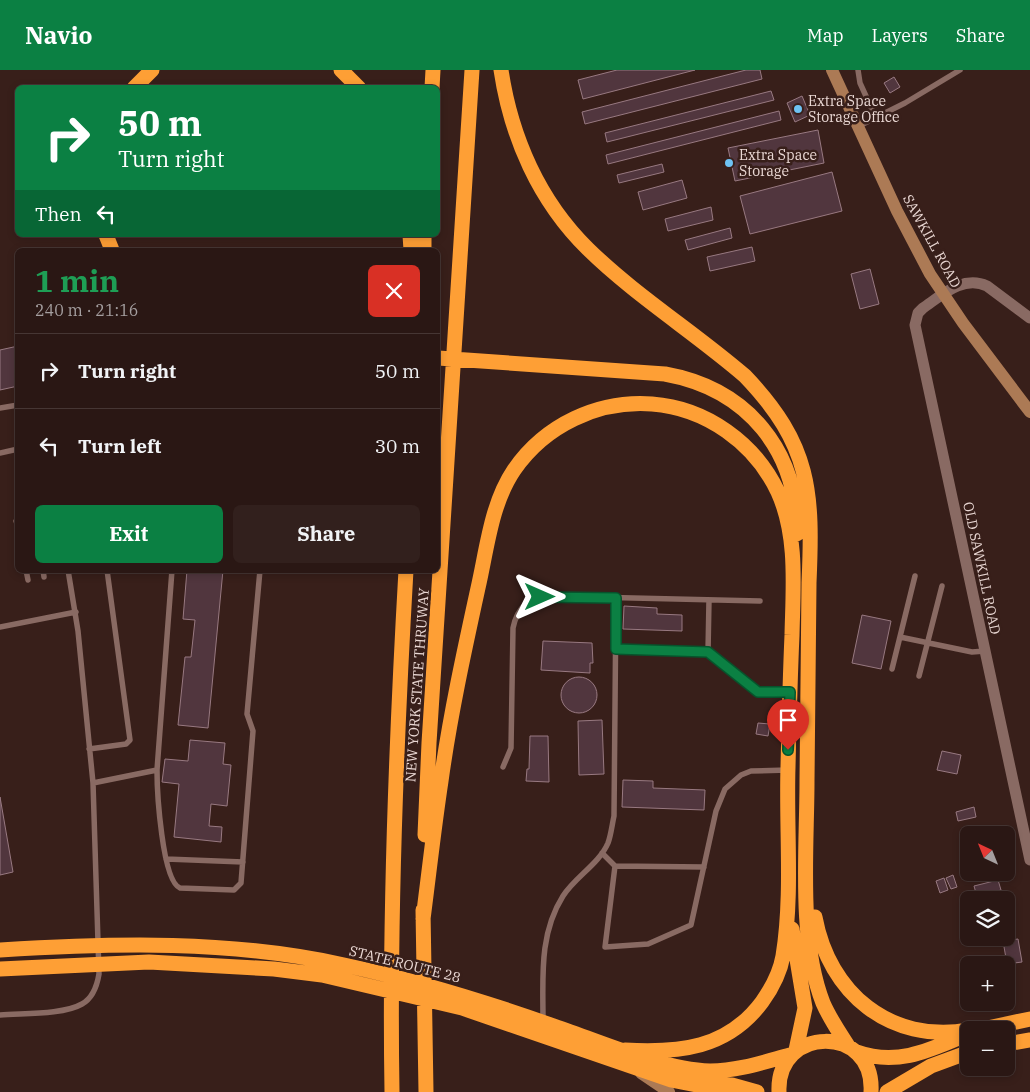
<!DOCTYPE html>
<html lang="en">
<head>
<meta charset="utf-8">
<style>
  :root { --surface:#2a1714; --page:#32201d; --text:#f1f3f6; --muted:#a59fa0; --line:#463634; --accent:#0b8043 }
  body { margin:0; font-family:"IBM Plex Serif",serif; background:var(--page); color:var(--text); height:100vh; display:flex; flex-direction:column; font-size:19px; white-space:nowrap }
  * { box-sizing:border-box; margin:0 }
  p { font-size:16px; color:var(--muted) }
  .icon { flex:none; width:28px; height:28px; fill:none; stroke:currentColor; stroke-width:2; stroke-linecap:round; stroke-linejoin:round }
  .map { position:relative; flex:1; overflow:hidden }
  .details { position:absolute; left:15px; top:178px; width:425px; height:325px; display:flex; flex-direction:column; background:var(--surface); border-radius:8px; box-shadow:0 2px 8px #0003,0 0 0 1px var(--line) }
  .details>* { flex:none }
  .guide { position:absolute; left:15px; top:15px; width:425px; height:152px; border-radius:8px; box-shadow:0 2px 8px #0003,0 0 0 1px var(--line); background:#0b8043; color:#fff; overflow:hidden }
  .needle { width:32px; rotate:317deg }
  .buttons { position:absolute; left:960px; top:756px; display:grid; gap:10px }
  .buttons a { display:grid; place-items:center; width:55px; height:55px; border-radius:8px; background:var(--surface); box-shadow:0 2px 8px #0003,0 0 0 1px var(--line); font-size:25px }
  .pin { position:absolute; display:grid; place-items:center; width:42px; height:42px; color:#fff; margin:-51px -21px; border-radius:50% 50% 50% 0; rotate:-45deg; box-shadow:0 0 5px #0007 }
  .pin .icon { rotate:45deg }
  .me { position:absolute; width:55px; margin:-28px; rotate:90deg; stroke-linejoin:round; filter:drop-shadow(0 0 4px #0008) }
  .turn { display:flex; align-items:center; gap:18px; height:105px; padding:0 20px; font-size:22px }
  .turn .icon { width:65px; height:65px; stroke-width:2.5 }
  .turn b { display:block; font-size:35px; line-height:42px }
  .then { display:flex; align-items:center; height:48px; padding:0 20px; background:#0003; gap:10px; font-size:19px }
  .round { display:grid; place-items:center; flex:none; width:52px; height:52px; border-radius:8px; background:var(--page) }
  .head { display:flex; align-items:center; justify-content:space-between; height:85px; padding:0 20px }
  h1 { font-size:30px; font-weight:800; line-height:38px; color:#1e9e55 }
  .action { display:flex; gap:10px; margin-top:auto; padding:10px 20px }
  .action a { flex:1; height:58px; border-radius:8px; background:var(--accent); color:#fff; font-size:20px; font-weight:800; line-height:58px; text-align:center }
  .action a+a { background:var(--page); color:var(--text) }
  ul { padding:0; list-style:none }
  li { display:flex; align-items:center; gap:15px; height:75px; padding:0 20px; border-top:1px solid var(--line) }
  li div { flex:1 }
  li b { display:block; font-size:19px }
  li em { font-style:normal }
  header { display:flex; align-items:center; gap:30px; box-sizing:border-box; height:70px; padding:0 25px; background:var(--accent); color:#fff }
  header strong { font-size:24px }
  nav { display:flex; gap:28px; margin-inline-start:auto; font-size:18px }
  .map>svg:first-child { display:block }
  .building { fill:#51363e; stroke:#987981 }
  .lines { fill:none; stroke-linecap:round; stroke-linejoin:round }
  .lane { stroke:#896a63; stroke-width:5.5 }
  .street { stroke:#896a63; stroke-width:11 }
  .secondary { stroke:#ac7a55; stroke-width:12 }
  .highway { stroke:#fe9f35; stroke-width:15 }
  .route-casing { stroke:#07532c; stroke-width:12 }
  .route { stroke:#0b8043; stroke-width:9 }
  .poi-dot { fill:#6ec2f3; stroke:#381f1a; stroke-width:2 }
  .labels { text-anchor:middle; stroke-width:5; stroke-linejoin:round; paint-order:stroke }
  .poi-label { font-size:14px; fill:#ead8d4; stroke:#381f1a; text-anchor:start }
  .street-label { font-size:14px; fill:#ead8d4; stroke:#381f1a }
</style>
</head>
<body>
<header>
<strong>Navio</strong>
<nav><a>Map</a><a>Layers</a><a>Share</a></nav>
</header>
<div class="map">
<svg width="1030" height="1022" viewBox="0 0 1030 1022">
  <rect width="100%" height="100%" fill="#381f1a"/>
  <path class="building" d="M617 0H695L583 29 578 10Z
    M746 0H760L762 9 585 54 582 42Z
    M894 7 900 17 890 23 884 13Z
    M771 21 774 30 607 72 605 63Z
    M802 26 810 45 795 52 787 33Z
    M779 41 781 50 608 94 606 85Z
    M818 60 824 93 735 111 728 78Z
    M662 94 664 102 619 113 617 105Z
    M832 102 842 141 750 164 740 126Z
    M682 110 687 128 643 140 638 122Z
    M711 137 713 150 668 161 665 149Z
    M730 158 732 168 688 180 685 170Z
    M752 177 755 191 710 201 707 187Z
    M870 199 879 234 860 239 851 204Z
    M18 276V316L0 320V280Z
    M187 500H223L208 658 178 655 185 587H191L195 550 183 549Z
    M624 536 657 538V544L682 545V561L623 559Z
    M862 545 891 551 881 599 852 593Z
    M543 571 592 573 593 593H590V603L541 600Z
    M561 625a18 18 0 1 1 36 0a18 18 0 1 1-36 0Z
    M602 650 604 704 579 705 578 651Z
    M758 653 770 654 768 666 756 664Z
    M530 666H548L549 712 526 711 527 699H529Z
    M190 670 225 673 223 694 231 695 227 736 211 734 209 756 222 757 221 772 174 767 179 714 162 712 165 689 188 691Z
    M942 681 961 685 957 704 937 700Z
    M623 710 653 711V718L705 720 704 740 622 737Z
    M0 727 13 802 0 805Z
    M974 737 976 747 958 751 956 742Z
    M953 805 957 817 951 819 946 808Z
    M944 808 948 820 940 823 936 811Z
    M998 810 1001 820 997 821 999 830H978L974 816Z
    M1018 869 1022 892 1007 894 1003 871Z"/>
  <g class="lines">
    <path class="lane" d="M858 0 860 13 876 48
      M857 57 905 33 960 0
      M0 338 18 335
      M0 383 18 379
      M16 451 18 457
      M26 500 28 510
      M43 500 44 507
      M172 500 157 700C157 721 162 811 180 818L234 820 241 813 253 661 247 644 260 500
      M0 557 76 542
      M900 567 972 582 985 581
      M616 579 708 582 758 622H789
      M708 582 709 530
      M892 599 915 506
      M919 606 942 516
      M89 679 126 674 130 670 107 500
      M503 697 511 678 513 558C517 538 529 527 549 526L760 531
      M93 713 157 700
      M602 783 615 796
      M166 789 243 792
      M704 797 615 796 605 877 648 874 691 855 716 741 725 719 741 705 751 701 788 700
      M0 945C22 943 63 945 82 934 93 928 97 916 99 904L93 713 78 561 68 500
      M543 950C543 907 539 864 563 826 575 807 599 794 608 773 611 765 612 755 614 746L616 528"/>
    <path class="street" d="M1030 248 987 216C963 205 942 225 923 238L918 243 915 255 1030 790"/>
    <path class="secondary" d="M832 0 897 141 930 204 963 253 1030 342
      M641 1003 669 1022"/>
    <path class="highway" d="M341 0 359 18
      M501 0C511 67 539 131 588 179 636 226 694 262 745 306 811 375 813 422 809 513 808 579 808 645 807 711 807 779 798 869 823 933 830 949 839 962 848 976
      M134 18 152 0
      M432 18 433 0
      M106 165 112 180
      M410 165 411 180
      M424 180V165
      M438 288 665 304C748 319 798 381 797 464
      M425 765 429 673 472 0
      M423 840 426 1022
      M815 847C829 923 890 974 969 960
      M423 849C429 803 434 757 441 711 450 646 464 582 478 518 487 479 491 434 514 400 545 355 598 330 652 334 706 338 755 373 778 422 798 466 793 518 792 565 790 609 789 653 788 697 786 759 793 824 783 886 780 903 772 918 762 932 727 979 679 983 625 980
      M792 859 805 938 796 980
      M0 880C114 873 232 870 344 895 414 910 483 931 551 955 596 970 663 1000 710 1001 738 1001 764 992 790 985
      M0 899 149 892 274 899 322 905 462 938 671 1010 697 1015H732L757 1022
      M978 960 1030 949
      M1006 974 1030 970
      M857 982C896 996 928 981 963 966
      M392 1022C389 847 396 674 406 500
      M779 1022C776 955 875 954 871 1022
      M887 1022 931 996 969 982"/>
  </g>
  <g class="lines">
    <defs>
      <path id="route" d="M540 527 616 528V579L708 582 758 622H790L788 680"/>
    </defs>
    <use href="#route" class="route-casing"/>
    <use href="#route" class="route"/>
  </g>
  <g class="poi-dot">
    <circle cx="798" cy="39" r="5"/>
    <circle cx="729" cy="93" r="5"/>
  </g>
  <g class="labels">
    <g class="poi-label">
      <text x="808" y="36">Extra Space<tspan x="808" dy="16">Storage Office</tspan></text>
      <text x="739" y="90">Extra Space<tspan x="739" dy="16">Storage</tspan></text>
    </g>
    <g class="street-label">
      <text transform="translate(932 171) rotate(61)" y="5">SAWKILL ROAD</text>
      <text transform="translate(982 498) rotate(78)" y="5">OLD SAWKILL ROAD</text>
      <text transform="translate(417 615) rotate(-86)" y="5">NEW YORK STATE THRUWAY</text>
      <text transform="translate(405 894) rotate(14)" y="5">STATE ROUTE 28</text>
    </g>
  </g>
</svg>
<div class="buttons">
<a><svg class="needle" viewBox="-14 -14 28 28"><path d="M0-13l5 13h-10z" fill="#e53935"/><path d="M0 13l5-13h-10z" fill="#a59fa0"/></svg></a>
<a><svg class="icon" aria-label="layers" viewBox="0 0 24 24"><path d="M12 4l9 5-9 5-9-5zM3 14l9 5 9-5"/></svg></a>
<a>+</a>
<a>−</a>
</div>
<div class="pin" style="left:788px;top:680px;background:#d93025"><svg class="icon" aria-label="arrive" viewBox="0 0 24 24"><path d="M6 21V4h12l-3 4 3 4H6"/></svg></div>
<svg class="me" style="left:540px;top:527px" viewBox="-20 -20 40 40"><path d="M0-17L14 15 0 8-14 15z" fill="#0b8043" stroke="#fff" stroke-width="4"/></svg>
<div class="guide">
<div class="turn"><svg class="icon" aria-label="right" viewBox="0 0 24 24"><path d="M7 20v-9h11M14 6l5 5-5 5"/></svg><div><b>50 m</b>Turn right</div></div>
<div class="then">Then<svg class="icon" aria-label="left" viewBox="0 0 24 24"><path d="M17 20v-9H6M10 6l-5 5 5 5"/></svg></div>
</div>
<section class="details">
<div class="head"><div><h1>1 min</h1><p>240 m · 21:16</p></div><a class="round" style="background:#d93025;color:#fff"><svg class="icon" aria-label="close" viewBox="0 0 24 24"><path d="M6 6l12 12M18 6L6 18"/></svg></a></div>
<ul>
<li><svg class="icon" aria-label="right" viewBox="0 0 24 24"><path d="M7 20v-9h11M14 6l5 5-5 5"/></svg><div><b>Turn right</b></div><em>50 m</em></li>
<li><svg class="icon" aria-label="left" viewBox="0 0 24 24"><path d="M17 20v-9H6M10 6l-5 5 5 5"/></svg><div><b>Turn left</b></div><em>30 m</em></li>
</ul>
<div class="action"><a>Exit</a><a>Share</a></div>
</section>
</div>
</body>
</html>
